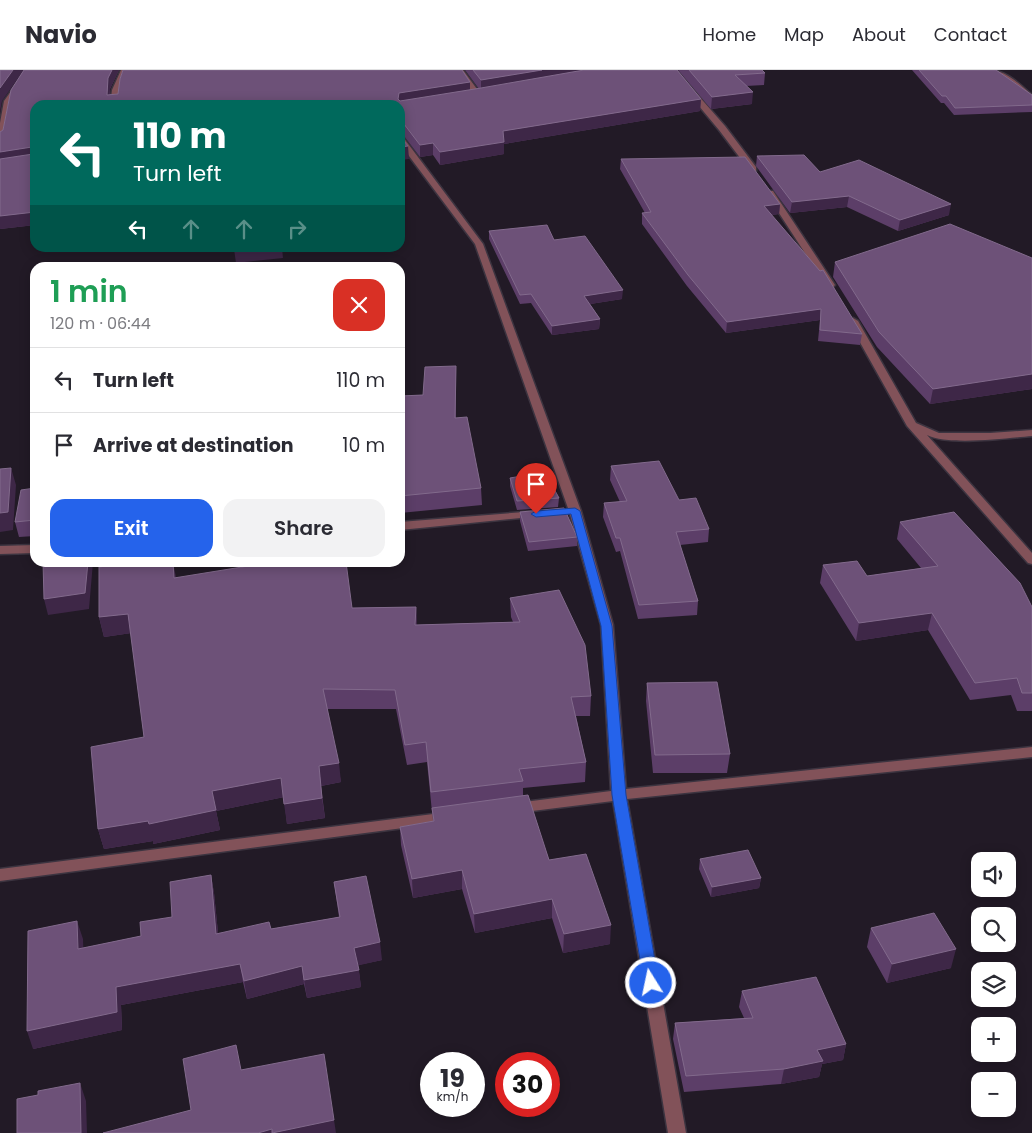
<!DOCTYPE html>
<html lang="en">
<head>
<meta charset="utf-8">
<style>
  :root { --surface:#fff; --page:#f2f2f3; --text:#2b2b33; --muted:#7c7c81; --line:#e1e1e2; --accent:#2563eb }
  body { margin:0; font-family:Poppins,sans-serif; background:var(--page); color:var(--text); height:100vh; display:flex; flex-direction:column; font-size:19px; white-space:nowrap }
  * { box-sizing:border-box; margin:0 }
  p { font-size:16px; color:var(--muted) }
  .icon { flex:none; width:28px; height:28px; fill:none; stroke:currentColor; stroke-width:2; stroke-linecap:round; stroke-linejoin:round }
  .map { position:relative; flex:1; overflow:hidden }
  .panel { position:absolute; left:30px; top:192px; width:375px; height:305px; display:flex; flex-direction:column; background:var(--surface); border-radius:15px; box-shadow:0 2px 12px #0003 }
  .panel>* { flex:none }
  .guide { position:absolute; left:30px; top:30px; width:375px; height:152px; border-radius:15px; box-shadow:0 2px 12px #0003; background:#00695c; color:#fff; overflow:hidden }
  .tools { position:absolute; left:971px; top:782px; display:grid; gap:10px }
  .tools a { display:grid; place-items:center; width:45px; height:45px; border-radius:10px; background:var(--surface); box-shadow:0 2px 12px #0003; font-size:25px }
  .speed { position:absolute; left:420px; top:982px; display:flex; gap:10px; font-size:25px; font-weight:700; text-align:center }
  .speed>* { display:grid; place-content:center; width:65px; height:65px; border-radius:50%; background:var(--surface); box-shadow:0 2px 12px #0003; line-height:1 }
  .speed small { font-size:12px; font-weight:400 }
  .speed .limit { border:8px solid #d22; background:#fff; color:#111 }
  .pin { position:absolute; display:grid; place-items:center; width:42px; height:42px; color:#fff; margin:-51px -21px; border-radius:50% 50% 50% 0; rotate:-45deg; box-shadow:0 0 5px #0007 }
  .pin .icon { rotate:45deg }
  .me { position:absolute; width:55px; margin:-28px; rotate:350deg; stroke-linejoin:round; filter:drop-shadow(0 0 4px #0008) }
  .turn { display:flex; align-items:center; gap:18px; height:105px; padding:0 20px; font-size:22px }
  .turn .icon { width:65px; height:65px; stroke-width:2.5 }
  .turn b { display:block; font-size:35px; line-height:42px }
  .lanes { display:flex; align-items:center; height:48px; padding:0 20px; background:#0003; justify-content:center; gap:25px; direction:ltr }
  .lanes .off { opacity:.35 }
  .round { display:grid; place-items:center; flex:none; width:52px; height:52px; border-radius:15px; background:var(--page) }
  .overview { display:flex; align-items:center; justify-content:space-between; height:85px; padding:0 20px }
  h1 { font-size:30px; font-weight:600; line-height:38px; color:#1e9e55 }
  .cta { display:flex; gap:10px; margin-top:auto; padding:10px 20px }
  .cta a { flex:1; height:58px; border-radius:15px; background:var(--accent); color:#fff; font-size:20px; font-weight:600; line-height:58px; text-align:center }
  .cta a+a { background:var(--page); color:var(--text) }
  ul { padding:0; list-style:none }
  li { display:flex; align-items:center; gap:15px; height:65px; padding:0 20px; border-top:1px solid var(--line) }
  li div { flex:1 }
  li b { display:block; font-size:19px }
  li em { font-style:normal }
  header { display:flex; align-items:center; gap:30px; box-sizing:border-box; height:70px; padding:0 25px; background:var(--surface); border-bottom:1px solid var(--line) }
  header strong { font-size:24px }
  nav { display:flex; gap:28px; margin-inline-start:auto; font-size:18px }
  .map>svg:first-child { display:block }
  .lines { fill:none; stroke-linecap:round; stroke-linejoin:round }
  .street-casing { stroke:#3c3440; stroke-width:3 }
  .street { fill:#825259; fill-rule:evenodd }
  .wall { fill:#5c3e68 }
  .shaded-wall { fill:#3e2747 }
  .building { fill:#6d5178; stroke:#826a8c }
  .route { fill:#2563eb; stroke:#184099 }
</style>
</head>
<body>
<header>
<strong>Navio</strong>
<nav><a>Home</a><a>Map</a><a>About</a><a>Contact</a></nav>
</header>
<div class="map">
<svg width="1032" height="1063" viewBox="0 0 1032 1063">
  <rect width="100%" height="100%" fill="#221a26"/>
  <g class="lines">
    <defs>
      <path id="street" d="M26 0H32L12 31 4 72 0 74V53L4 31Z
        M121 0H127L120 20 118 35H110L112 20Z
        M457 0H463L482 26 481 28H475Z
        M669 0H676L725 56 756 97V101H750L719 60Z
        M989 0C1006 0 1019 14 1032 25V31L1010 12Z
        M400 67H403L483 174 581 441 613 555 626 719 1032 677V687L627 729 686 1063H668L613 731 516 743 511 742 509 738 511 734 516 733 611 721 601 555 569 441 475 174 400 74Z
        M767 121H773L835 215 833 217H827L766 123Z
        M853 248 858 251 916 353 939 363H990L1032 360V366C1007 368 949 376 927 365L1032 483V494L1028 493 907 356 848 251Z
        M537 441 543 444 541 446 400 460V452Z
        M35 475V483L0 484V476Z
        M449 742 454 743 456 747 454 751 449 752 0 811V799Z"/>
    </defs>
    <use href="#street" class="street-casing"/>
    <use href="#street" class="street"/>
  </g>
  <path class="wall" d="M24 0H119L110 19V24H118L120 9 123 0H462L470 12V20L479 19 465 0H677L701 29 700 41 504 74V84L440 95 433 85 420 87 404 66 400 65V35H35V155L0 159V62L3 60 11 20Z
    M678 0H762L765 3 764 15 746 16 752 34 711 39Z
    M912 0H996L1032 25V42L954 45 944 33H941Z
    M757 86 820 102 949 145 898 161 847 137 790 143 756 96Z
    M621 89 780 134 779 144 771 145 862 264 860 275 818 271 820 250 726 263 687 216 642 154V143H645L620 99Z
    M489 161 622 229 590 234 600 249 599 259 552 265 531 233 520 234 489 169Z
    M1032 188V319L930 334 877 277 833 207 835 192Z
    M456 296V348L481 418 482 435 400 443V326L423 325Z
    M611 396 679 430 709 459 708 472 680 475 698 531 697 545 638 549 620 481 616 482 603 447 604 433 620 432 610 410Z
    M510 408 559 428 558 437 517 440 510 416Z
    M35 418V466L19 467 15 452Z
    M520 442 577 467V476L528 481 520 451Z
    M900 452 1032 537V641H1017L1011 625 970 630 928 560 856 571 820 513 823 495 867 506 921 498 897 469Z
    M176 507 352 538 416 537 417 555 513 552 511 547 510 528 591 626 590 646H576L586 692 585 712 523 718V726L549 790 610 874 563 883 552 848 475 863 462 819 413 828 401 775 400 757 433 751 432 742 427 692 407 695 396 639H327L341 712 321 716 325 748 287 754 284 727 216 741 220 760 153 774V771L104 779 98 759 144 667 131 563 104 567 99 547Z
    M647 613 730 684 727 703H653L646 631Z
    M700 789 761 808 759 818 711 827 699 799Z
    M211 805 214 823 218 863 271 859 339 847 334 812 382 890 358 895 361 917 307 928 304 914 247 929 243 912 121 935 122 960 33 979 83 869V878L141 866 172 847Z
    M871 858 951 898 887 913 867 877Z
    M742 921 846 974 843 990 822 994 819 1007 781 1014 684 1022 673 969 675 953 744 948 739 937Z"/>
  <path class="shaded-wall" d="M13 0H24L2 31 0 42V18Z
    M112 0H119L110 19 109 35 107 25 108 8Z
    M542 0H610L481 22V10Z
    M470 12V23L400 35 398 29 399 23Z
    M753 22 752 34 711 39 712 27Z
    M701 29 700 41 504 74V84L440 95V82L503 61Z
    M433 73V85L420 87V75Z
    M408 76 409 89 400 90V77Z
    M32 77 35 89 0 95V82Z
    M849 126 847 137 790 143 792 132Z
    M780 134 779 144 763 146 764 136Z
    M951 134 949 145 898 161 900 150Z
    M35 142V155L0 159V146Z
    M251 178H282L283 188 236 193 234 179Z
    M623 220 622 229 584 235V226Z
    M821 239 820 250 726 263 727 252Z
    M600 249 599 259 552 265V256Z
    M456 296V313L455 365V348Z
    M1032 304V319L930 334 933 319Z
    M11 398 16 415 13 460 0 462V443Z
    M88 492H93L89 539 48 545 44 529Z
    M173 492 176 507 178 527 174 508Z
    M416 537 417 556 415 555Z
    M932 543 928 560 856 571 859 553Z
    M128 544 132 563 104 567 99 547Z
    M339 693 341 712 321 716 319 696Z
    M281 708 284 727 216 741 220 760 153 774V771L104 779 98 759 148 751 212 721Z
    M322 728 325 748 287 754 284 734Z
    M462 800V819L413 828 412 809Z
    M211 805 214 823 220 882 216 864Z
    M761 808 759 818 711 827 712 817Z
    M552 829V848L475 863 474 844Z
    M77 851 83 869 84 897 78 879Z
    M611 855 610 874 563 883 564 864Z
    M380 872 382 890 356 896 354 878Z
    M956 879 951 898 887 913 892 894Z
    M240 894 243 912 121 935 122 960 33 979 27 961 116 917Z
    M302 896 304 914 247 929 244 911Z
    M359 900 361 917 307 928 304 910Z
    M846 974 843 990 822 994 819 1007 781 1014 784 999 817 980Z
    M80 1013 86 1031 87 1063H81Z
    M334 1050 336 1063H258L272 1059Z"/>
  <path class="building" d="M0 0H13L0 18Z
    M24 0H112L108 8 107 25 118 24 120 9 123 0H462L470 12 399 23 398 29 400 31 481 18 584 0H677L701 29 503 61 504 72 440 82 433 73 420 75 404 54 400 53V35H35V142L0 146V89L33 84 34 79 32 77 0 82V62L3 60 11 20Z
    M473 0H542L481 10Z
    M689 0H762L765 3 735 5 753 22 712 27Z
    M919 0H996L1032 25V35L955 38 946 26H942Z
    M400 66 408 76 400 77Z
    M804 85 820 102 859 90 951 134 900 150 849 126 792 132 757 86Z
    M745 87 780 134 764 136 820 201 823 200 862 264 820 260 821 239 727 252 688 205 642 143 651 142 621 89Z
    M950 154 1032 188V304L933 319 879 262 835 192Z
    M547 155 554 170 585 166 623 220 584 226 600 249 552 256 531 224 520 225 489 161Z
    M233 178H251L234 179Z
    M456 296 455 348 467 347 481 418 400 426V326L423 325 425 297Z
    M659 391 679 430 696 428 709 459 676 462 698 531 639 535 620 468H616L604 433 627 431 611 396Z
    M11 398 8 442 0 443V399Z
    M545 402 559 428 517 431 510 408Z
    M35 418V450L15 452 21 420Z
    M564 438 577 467 529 472 520 442Z
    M954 442 1020 513 1032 537V623H1022L1017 608 975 613 932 543 859 553 823 495 857 491 867 506 938 496 900 452Z
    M43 492H88L85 523 44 529Z
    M137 492H173L174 508 273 492H346L352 538 416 537 415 555 520 552 510 528 559 520 585 575 591 626 571 627 586 692 519 699 523 711 431 722 426 672 405 675 395 620 323 619 339 693 319 696 322 728 284 734 281 708 212 721 216 740 149 754 148 751 98 759 91 677 144 667 128 544 99 547V497Z
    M717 612 730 684 655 685 647 613Z
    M528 725 549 790 586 784 611 855 564 864 552 829 474 844 462 800 412 809 400 757 434 751 432 738Z
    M748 780 761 808 712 817 700 789Z
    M211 805 216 864 269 852 271 859 340 847 334 812 366 806 380 872 354 878 359 900 304 910 302 896 244 911 240 894 116 917 117 942 27 961 28 861 77 851 78 879 141 866 140 852 172 847 170 812Z
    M934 843 956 879 892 894 871 858Z
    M816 907 846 974 817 980 823 991 784 999 686 1006 675 953 753 948 742 921Z
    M236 975 241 1000 324 984 334 1050 272 1063V1059L258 1063H103L191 1040 183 989Z
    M80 1013 81 1063H17V1029L38 1025V1021Z"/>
  <path class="route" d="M575 438 580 441 612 556 626 725 659 913 657 917 651 919 646 917 644 913 612 725 601 556 571 444 536 447 531 444 536 441Z"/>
</svg>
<div class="tools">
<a><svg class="icon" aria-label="sound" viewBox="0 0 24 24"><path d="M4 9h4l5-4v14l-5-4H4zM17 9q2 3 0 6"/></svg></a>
<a><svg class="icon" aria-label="search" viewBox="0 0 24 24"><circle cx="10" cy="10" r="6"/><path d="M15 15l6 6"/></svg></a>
<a><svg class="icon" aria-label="layers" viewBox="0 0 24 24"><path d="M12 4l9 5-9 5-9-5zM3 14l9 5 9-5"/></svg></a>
<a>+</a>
<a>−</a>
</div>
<div class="speed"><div>19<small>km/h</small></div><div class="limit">30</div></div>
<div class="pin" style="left:536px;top:444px;background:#d93025"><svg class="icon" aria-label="arrive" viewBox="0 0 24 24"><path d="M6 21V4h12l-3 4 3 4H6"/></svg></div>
<svg class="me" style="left:651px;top:913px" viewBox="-20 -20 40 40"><circle r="17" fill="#2563eb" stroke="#fff" stroke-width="3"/><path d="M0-11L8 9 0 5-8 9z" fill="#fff"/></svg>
<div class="guide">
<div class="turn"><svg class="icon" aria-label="left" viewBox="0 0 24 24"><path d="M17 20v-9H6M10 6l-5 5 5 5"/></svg><div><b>110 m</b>Turn left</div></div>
<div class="lanes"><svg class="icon" aria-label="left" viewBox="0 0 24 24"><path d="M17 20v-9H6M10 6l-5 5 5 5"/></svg><svg class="icon off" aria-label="ahead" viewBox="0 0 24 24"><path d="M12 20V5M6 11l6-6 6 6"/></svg><svg class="icon off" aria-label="ahead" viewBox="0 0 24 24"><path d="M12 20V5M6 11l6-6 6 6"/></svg><svg class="icon off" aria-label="right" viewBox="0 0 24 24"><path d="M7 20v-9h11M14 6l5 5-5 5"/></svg></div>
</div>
<section class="panel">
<div class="overview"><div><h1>1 min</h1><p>120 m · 06:44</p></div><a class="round" style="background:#d93025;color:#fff"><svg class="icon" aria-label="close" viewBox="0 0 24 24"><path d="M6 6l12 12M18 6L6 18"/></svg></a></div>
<ul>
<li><svg class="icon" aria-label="left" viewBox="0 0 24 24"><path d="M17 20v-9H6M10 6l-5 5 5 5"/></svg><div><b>Turn left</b></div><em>110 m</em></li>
<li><svg class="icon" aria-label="arrive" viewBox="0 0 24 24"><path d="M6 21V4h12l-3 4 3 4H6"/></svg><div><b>Arrive at destination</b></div><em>10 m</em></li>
</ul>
<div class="cta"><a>Exit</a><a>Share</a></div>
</section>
</div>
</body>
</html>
